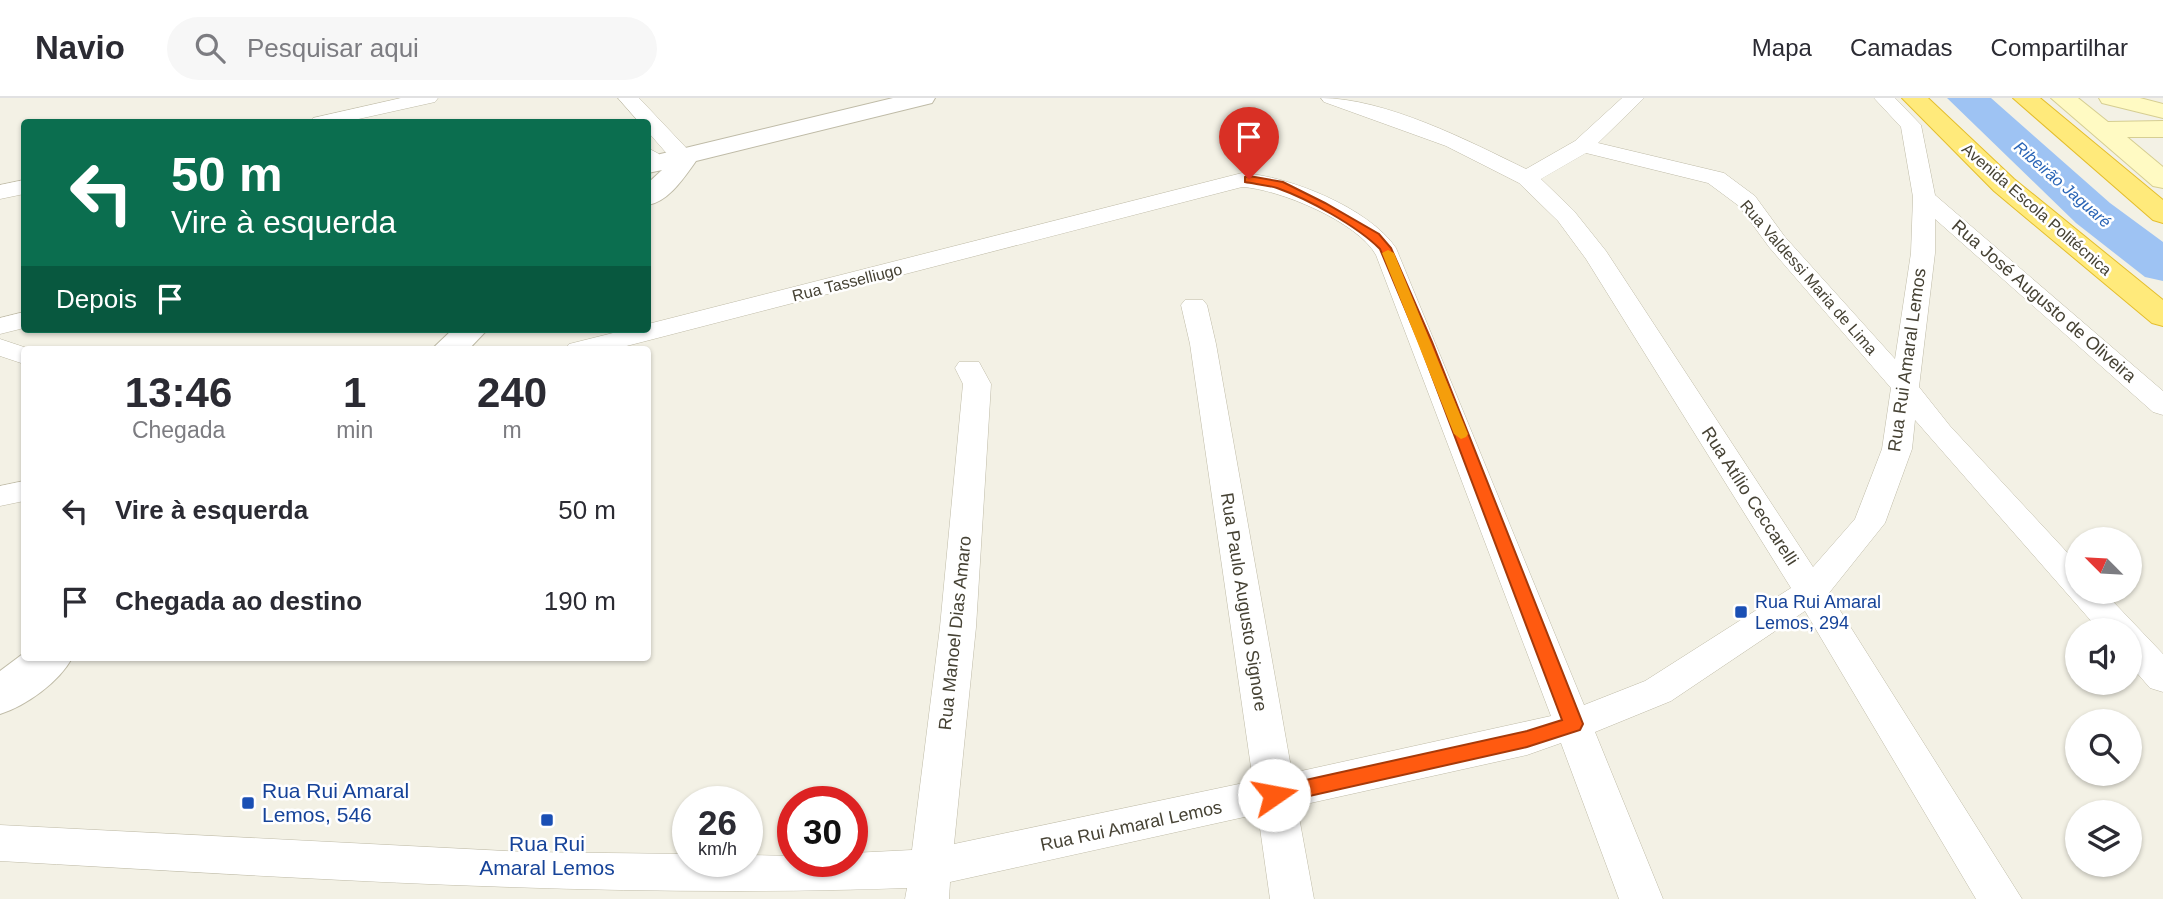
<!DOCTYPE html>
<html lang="pt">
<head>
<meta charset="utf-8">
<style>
  :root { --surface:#fff; --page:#f7f7f7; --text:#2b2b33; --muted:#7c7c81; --line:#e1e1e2 }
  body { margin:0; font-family:Arial,sans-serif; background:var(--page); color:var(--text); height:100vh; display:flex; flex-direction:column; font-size:26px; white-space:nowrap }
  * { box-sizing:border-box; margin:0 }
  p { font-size:23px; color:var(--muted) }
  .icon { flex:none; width:38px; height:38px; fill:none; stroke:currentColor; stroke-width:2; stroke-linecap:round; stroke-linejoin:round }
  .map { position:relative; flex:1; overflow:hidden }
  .panel { position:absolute; left:21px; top:248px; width:630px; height:315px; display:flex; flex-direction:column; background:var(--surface); border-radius:7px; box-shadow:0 2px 5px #0004 }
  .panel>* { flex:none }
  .banner { position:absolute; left:21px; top:21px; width:630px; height:214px; border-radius:7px; box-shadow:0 2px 5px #0004; background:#0b6e4f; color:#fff; overflow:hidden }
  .needle { width:46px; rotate:294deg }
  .tools { position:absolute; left:2065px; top:429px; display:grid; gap:14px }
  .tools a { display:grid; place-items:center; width:77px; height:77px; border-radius:50%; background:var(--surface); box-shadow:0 2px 5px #0004; font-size:35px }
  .speed { position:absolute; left:672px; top:688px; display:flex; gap:14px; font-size:35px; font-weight:700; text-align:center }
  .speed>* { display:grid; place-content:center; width:91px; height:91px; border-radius:50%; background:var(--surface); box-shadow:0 2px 5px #0004; line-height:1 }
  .speed small { font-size:18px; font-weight:400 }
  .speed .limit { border:10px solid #d22; background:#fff; color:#111 }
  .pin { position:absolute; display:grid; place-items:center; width:60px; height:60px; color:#fff; margin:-72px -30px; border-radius:50% 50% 50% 0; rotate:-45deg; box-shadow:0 0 7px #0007 }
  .pin .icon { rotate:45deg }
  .me { position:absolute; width:77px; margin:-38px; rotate:78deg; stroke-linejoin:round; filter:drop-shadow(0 0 5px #0008) }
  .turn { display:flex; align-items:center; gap:24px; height:147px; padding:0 35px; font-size:32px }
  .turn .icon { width:91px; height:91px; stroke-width:2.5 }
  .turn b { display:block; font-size:49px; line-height:60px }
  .then { display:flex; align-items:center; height:66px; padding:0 35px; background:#0003; gap:14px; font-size:26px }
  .eta { display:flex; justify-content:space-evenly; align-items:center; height:119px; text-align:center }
  .eta b { font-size:42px; font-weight:600; line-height:49px }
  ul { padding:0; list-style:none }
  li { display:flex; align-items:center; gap:21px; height:91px; padding:0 35px }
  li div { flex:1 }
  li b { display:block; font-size:26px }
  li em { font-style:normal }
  header { display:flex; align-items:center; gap:42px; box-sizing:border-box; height:98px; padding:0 35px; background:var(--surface); border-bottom:2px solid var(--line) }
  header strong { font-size:33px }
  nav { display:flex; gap:38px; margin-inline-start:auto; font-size:24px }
  .search { width:490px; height:63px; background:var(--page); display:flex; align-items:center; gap:18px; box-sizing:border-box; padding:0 24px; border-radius:38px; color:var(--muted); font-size:26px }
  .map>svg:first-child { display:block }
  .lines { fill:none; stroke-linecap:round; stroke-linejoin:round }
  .river { fill:#9ec3f3; fill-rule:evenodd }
  .minor-casing { stroke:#bfbba7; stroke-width:1 }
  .tertiary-casing { stroke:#bfbba7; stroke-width:2 }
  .secondary-casing { stroke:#d6ce92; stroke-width:2 }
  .trunk-casing { stroke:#e4be2e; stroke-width:2 }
  .minor { fill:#fff; fill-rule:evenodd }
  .tertiary { fill:#fff; fill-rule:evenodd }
  .secondary { fill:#fffac3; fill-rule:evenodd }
  .trunk { fill:#ffea7b; fill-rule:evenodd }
  .route { fill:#ff5a10; stroke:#a63a0a; stroke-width:2 }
  .slow { fill:#f59e0b }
  .transit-dot { fill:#1a4fb4; stroke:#fff; stroke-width:2.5 }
  .labels { text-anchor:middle; stroke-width:5; stroke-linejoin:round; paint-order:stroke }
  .far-water-label { font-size:16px; font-style:italic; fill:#2964b6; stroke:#fff }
  .far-street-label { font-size:16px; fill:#464234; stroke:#fff }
  .street-label { font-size:18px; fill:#464234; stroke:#fff }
  .transit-label { font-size:18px; fill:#164399; stroke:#fff; text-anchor:start }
  .near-transit-label { font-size:21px; fill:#164399; stroke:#fff; text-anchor:start }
</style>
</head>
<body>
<header>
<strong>Navio</strong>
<div class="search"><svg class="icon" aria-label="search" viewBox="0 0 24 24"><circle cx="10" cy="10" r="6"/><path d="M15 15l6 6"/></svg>Pesquisar aqui</div>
<nav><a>Mapa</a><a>Camadas</a><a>Compartilhar</a></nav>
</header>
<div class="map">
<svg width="2163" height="801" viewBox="0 0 2163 801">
  <rect width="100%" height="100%" fill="#f3f1e5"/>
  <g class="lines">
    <path class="river" d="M1947 0H1991L2110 105 2163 144V183L2145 179 2076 125Z"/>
    <defs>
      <path id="minor" d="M401 0H438L435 4 345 24H310L313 20Z
        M618 0H639L692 56 695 61 692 66H676L648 34V24H639Z
        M1321 0C1385 0 1469 43 1526 71L1575 43 1622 0H1644L1598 45 1724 75 1755 98 1785 139 1895 261 1911 155 1913 99 1901 29 1874 0H1895L1921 27 1935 97 2163 293V317L2153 314 1935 121V155L1919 289 1950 328 2077 465V494H2104L2163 556V594L2150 590 2130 567V532H2099L1915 322 1912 351 1885 425 1829 495 2022 801H1976L1805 513 1671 603 1595 634 1663 801H1619L1561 645 1527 657 1297 708 1314 801H1270L1258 716 950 784 949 801H905L907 790C605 801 301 780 0 763V727L526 754 688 756V763H747V757L793 758V763H852V755L912 752 940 529 963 286 955 270 959 264H979L991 286 976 529 954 746 1253 683 1190 246 1181 207 1185 202H1203L1207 207 1216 246 1292 675 1551 618 1376 157C1358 124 1279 91 1242 89L611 252H565L569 246 629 231H648V226L1242 75C1289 78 1369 110 1396 150L1584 607 1645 583 1791 490 1586 161 1558 123 1519 85 1446 48 1324 4ZM1586 55 1708 85 1739 108 1769 149 1891 290 1882 351 1855 421 1813 469 1606 153 1574 113 1541 81Z
        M648 50 659 56V67L648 74Z
        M24 82V96L0 101V87Z
        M24 214V230L0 236V220Z
        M0 241 33 252H24V266L0 258Z
        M24 383V403L0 408V388Z"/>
      <path id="tertiary" d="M893 0H935L932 5 696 63C683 81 669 103 648 107V85L662 72 648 75V59Z
        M453 231H488L468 252H431Z
        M24 555V560H72C59 584 26 608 0 616V573Z"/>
      <path id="secondary" d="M2051 0H2078L2108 24 2163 23V39H2127L2163 69V90L2153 88Z
        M2099 0H2140L2163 6V20L2102 5Z"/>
      <path id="trunk" d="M1902 0H1928L2014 81 2163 202V228L2152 225 1994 93Z
        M2013 0H2040L2163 102V125L2153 122Z"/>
    </defs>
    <use href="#minor" class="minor-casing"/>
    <use href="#tertiary" class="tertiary-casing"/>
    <use href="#secondary" class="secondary-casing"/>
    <use href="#trunk" class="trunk-casing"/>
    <use href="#minor" class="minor"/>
    <use href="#tertiary" class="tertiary"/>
    <use href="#secondary" class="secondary"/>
    <use href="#trunk" class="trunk"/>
  </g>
  <path class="route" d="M1249 78 1283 84 1325 105 1379 136 1391 150 1432 244 1583 626 1580 632 1527 649 1274 706 1267 703 1264 697 1267 691 1274 689 1527 633 1562 622 1419 244 1380 151C1357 128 1308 101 1277 90 1267 87 1255 86 1245 84V79Z"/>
  <path class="slow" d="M1388 152 1394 155 1468 336 1466 339 1461 341 1454 336 1382 155Z"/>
  <g class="transit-dot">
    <rect x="1734" y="507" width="14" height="14" rx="3.5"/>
    <rect x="241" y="698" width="14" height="14" rx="3.5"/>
    <rect x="540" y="715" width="14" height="14" rx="3.5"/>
  </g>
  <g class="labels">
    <g class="far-water-label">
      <text transform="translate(2063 86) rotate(41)" y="6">Ribeirão Jaguaré</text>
    </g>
    <g class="far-street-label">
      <text transform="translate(2037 111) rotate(41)" y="6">Avenida Escola Politécnica</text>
      <text transform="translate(1809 179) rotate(49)" y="6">Rua Valdessi Maria de Lima</text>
      <text transform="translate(847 184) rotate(-14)" y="6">Rua Tasselliugo</text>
    </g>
    <g class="street-label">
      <text transform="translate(2044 203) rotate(41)" y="6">Rua José Augusto de Oliveira</text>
      <text transform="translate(1907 262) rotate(-82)" y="6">Rua Rui Amaral Lemos</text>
      <text transform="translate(1750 398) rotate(57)" y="6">Rua Atílio Ceccarelli</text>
      <text transform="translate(1244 504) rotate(81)" y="6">Rua Paulo Augusto Signore</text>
      <text transform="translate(955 535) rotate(-84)" y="6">Rua Manoel Dias Amaro</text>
      <text transform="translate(1131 728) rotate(-12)" y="6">Rua Rui Amaral Lemos</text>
    </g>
    <g class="transit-label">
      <text x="1755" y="510">Rua Rui Amaral<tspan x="1755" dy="21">Lemos, 294</tspan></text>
    </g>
    <g class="near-transit-label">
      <text x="262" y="700">Rua Rui Amaral<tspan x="262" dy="24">Lemos, 546</tspan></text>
      <text x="547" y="753" text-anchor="middle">Rua Rui<tspan x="547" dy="24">Amaral Lemos</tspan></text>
    </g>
  </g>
</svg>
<div class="tools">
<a><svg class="needle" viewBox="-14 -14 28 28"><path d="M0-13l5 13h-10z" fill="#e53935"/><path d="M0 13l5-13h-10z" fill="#7c7c81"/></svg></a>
<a><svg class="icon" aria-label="sound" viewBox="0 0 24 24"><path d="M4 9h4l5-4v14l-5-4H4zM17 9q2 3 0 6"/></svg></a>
<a><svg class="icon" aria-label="search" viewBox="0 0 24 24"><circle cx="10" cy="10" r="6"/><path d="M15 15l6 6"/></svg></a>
<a><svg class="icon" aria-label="layers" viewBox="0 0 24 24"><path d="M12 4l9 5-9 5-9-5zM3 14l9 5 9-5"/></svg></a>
</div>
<div class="speed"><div>26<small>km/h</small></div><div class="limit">30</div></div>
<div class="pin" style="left:1249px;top:81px;background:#d93025"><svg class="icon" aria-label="arrive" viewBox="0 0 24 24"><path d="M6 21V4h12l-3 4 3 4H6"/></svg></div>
<svg class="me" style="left:1274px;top:697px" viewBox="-20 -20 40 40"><circle r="19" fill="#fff"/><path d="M0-13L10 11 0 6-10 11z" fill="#ff5a10"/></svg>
<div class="banner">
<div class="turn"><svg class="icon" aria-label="left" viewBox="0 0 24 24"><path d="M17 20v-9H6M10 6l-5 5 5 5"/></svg><div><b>50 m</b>Vire à esquerda</div></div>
<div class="then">Depois<svg class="icon" aria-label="arrive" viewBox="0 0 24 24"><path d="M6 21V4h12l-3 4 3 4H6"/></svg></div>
</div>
<section class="panel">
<div class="eta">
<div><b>13:46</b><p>Chegada</p></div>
<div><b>1</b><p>min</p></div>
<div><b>240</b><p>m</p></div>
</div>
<ul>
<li><svg class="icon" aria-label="left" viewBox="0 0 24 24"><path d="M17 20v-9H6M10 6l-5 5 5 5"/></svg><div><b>Vire à esquerda</b></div><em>50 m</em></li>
<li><svg class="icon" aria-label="arrive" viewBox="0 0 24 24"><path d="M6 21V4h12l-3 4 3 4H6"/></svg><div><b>Chegada ao destino</b></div><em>190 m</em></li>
</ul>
</section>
</div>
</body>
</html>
